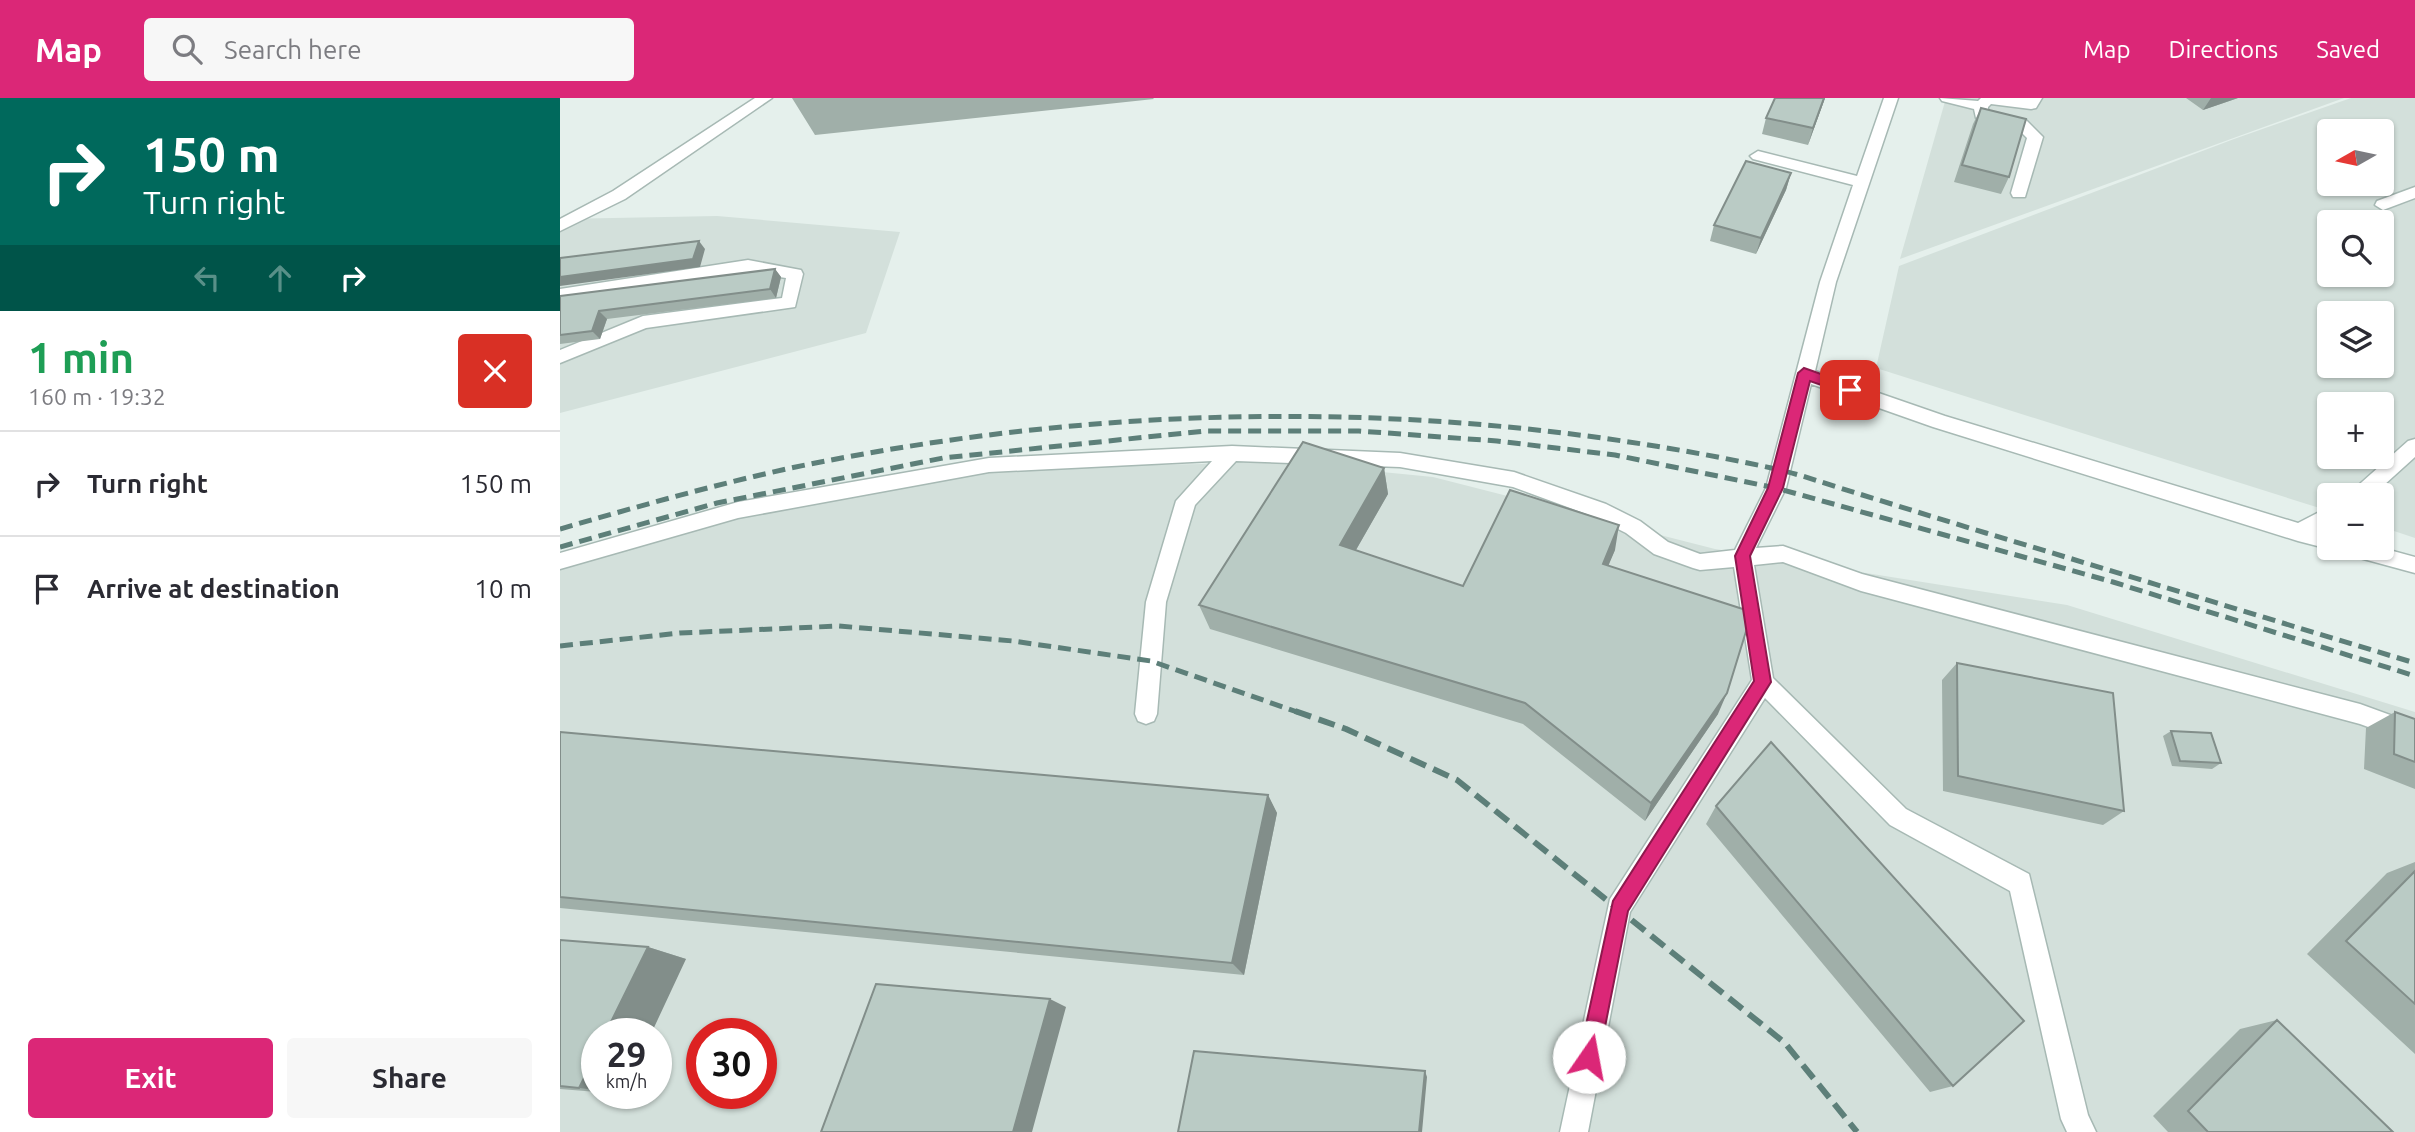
<!DOCTYPE html>
<html lang="en">
<head>
<meta charset="utf-8">
<style>
  :root { --surface:#fff; --page:#f7f7f7; --text:#2b2b33; --muted:#7c7c81; --line:#e1e1e2; --accent:#db2777 }
  body { margin:0; font-family:Ubuntu,sans-serif; background:var(--page); color:var(--text); height:100vh; display:flex; flex-direction:column; font-size:26px; white-space:nowrap }
  * { box-sizing:border-box; margin:0 }
  p { font-size:23px; color:var(--muted) }
  .icon { flex:none; width:38px; height:38px; fill:none; stroke:currentColor; stroke-width:2; stroke-linecap:round; stroke-linejoin:round }
  .map { position:relative; flex:1; overflow:hidden }
  .panel { display:flex; flex-direction:column; background:var(--surface); width:560px }
  .panel>* { flex:none }
  .top-card { background:#00695c; color:#fff; overflow:hidden }
  .needle { width:46px; rotate:261deg }
  .fabs { position:absolute; left:1757px; top:21px; display:grid; gap:14px }
  .fabs a { display:grid; place-items:center; width:77px; height:77px; border-radius:7px; background:var(--surface); box-shadow:0 2px 5px #0004; font-size:35px }
  .speed { position:absolute; left:21px; top:920px; display:flex; gap:14px; font-size:35px; font-weight:700; text-align:center }
  .speed>* { display:grid; place-content:center; width:91px; height:91px; border-radius:50%; background:var(--surface); box-shadow:0 2px 5px #0004; line-height:1 }
  .speed small { font-size:18px; font-weight:400 }
  .speed .limit { border:10px solid #d22; background:#fff; color:#111 }
  .pin { position:absolute; display:grid; place-items:center; width:60px; height:60px; color:#fff; margin:-30px; border-radius:14px; box-shadow:0 4px 10px #0006 }
  .me { position:absolute; width:77px; margin:-38px; rotate:12deg; stroke-linejoin:round; filter:drop-shadow(0 0 5px #0008) }
  .turn { display:flex; align-items:center; gap:24px; height:147px; padding:0 28px; font-size:32px }
  .turn .icon { width:91px; height:91px; stroke-width:2.5 }
  .turn b { display:block; font-size:49px; line-height:60px }
  .lanes { display:flex; align-items:center; height:66px; padding:0 28px; background:#0003; justify-content:center; gap:35px; direction:ltr }
  .lanes .off { opacity:.35 }
  .round { display:grid; place-items:center; flex:none; width:74px; height:74px; border-radius:7px; background:var(--page) }
  .headline { display:flex; align-items:center; justify-content:space-between; height:119px; padding:0 28px }
  h1 { font-size:42px; font-weight:700; line-height:52px; color:#1e9e55 }
  .action { display:flex; gap:14px; margin-top:auto; padding:14px 28px }
  .action a { flex:1; height:80px; border-radius:7px; background:var(--accent); color:#fff; font-size:28px; font-weight:700; line-height:80px; text-align:center }
  .action a+a { background:var(--page); color:var(--text) }
  ul { padding:0; list-style:none }
  li { display:flex; align-items:center; gap:21px; height:105px; padding:0 28px; border-top:2px solid var(--line) }
  li div { flex:1 }
  li b { display:block; font-size:26px }
  li em { font-style:normal }
  header { display:flex; align-items:center; gap:42px; box-sizing:border-box; height:98px; padding:0 35px; background:var(--accent); color:#fff }
  header strong { font-size:33px }
  nav { display:flex; gap:38px; margin-inline-start:auto; font-size:24px }
  .search { width:490px; height:63px; background:var(--page); display:flex; align-items:center; gap:18px; box-sizing:border-box; padding:0 24px; border-radius:7px; color:var(--muted); font-size:26px }
  main { display:flex; flex:1; min-height:0 }
  .map>svg:first-child { display:block }
  .built { fill:#d3e0db; fill-rule:evenodd }
  .lines { fill:none; stroke-linecap:round; stroke-linejoin:round }
  .minor-casing { stroke:#a7b9b4; stroke-width:3 }
  .minor { fill:#fff; fill-rule:evenodd }
  .rail-far1 { stroke:#5d7f79; stroke-width:5; stroke-dasharray:13 7; stroke-linecap:butt }
  .rail { stroke:#5d7f79; stroke-width:6; stroke-dasharray:17 8; stroke-linecap:butt }
  .wall { fill:#a0afa9 }
  .shaded-wall { fill:#828e8a }
  .building { fill:#bacbc5; stroke:#828e8a; stroke-width:2 }
  .route { fill:#db2777; stroke:#8e194d; stroke-width:2 }
</style>
</head>
<body>
<header>
<strong>Map</strong>
<div class="search"><svg class="icon" aria-label="search" viewBox="0 0 24 24"><circle cx="10" cy="10" r="6"/><path d="M15 15l6 6"/></svg>Search here</div>
<nav><a>Map</a><a>Directions</a><a>Saved</a></nav>
</header>
<main>
<section class="panel">
<div class="top-card">
<div class="turn"><svg class="icon" aria-label="right" viewBox="0 0 24 24"><path d="M7 20v-9h11M14 6l5 5-5 5"/></svg><div><b>150 m</b>Turn right</div></div>
<div class="lanes"><svg class="icon off" aria-label="left" viewBox="0 0 24 24"><path d="M17 20v-9H6M10 6l-5 5 5 5"/></svg><svg class="icon off" aria-label="ahead" viewBox="0 0 24 24"><path d="M12 20V5M6 11l6-6 6 6"/></svg><svg class="icon" aria-label="right" viewBox="0 0 24 24"><path d="M7 20v-9h11M14 6l5 5-5 5"/></svg></div>
</div>
<div class="headline"><div><h1>1 min</h1><p>160 m · 19:32</p></div><a class="round" style="background:#d93025;color:#fff"><svg class="icon" aria-label="close" viewBox="0 0 24 24"><path d="M6 6l12 12M18 6L6 18"/></svg></a></div>
<ul>
<li><svg class="icon" aria-label="right" viewBox="0 0 24 24"><path d="M7 20v-9h11M14 6l5 5-5 5"/></svg><div><b>Turn right</b></div><em>150 m</em></li>
<li><svg class="icon" aria-label="arrive" viewBox="0 0 24 24"><path d="M6 21V4h12l-3 4 3 4H6"/></svg><div><b>Arrive at destination</b></div><em>10 m</em></li>
</ul>
<div class="action"><a>Exit</a><a>Share</a></div>
</section>
<div class="map">
<svg width="1855" height="1034" viewBox="0 0 1855 1034">
  <rect width="100%" height="100%" fill="#e5f0ec"/>
  <path class="built" d="M1386 0H1784L1340 161Z
    M1791 0H1855V440L1822 429V397H1769V413L1316 270 1339 168 1674 41ZM1769 33H1822V86H1769ZM1769 124H1822V177H1769ZM1769 215H1822V268H1769ZM1769 306H1822V359H1769Z
    M157 118 340 134 306 235 0 315V121Z
    M689 361 873 379 1155 451 1507 507 1855 614V1034H0V468L179 415 433 370 642 366ZM37 936H96V996H37ZM142 936H201V996H142Z"/>
  <g class="lines">
    <defs>
      <path id="minor" d="M195 0H212L65 101 0 133V121L53 93Z
        M1324 0H1338L1276 184 1255 273 1385 318 1738 425 1769 409V427L1760 432 1769 435V450H1773L1769 451 1738 443 1373 329 1251 286 1226 390 1196 450 1223 448 1302 476 1800 606 1855 626V646L1800 626 1301 493 1223 464 1194 467 1213 580 1346 711 1469 776 1528 1017 1536 1034H1507L1501 1021 1450 793 1330 727 1205 600 1070 814 1028 1034H1000L1050 801 1192 582 1174 469 1140 472 1133 470 1094 456 1066 435 1032 418 953 389 840 369 676 363 635 407 606 504 597 616 594 623 586 626 578 623 575 616 586 504 616 403 652 363 429 374 178 420 0 471V455L178 404 429 360 672 348 840 355 954 374 1046 406 1080 423 1108 444 1140 456 1175 452 1206 390 1260 184 1293 87 1193 61 1190 58 1198 53 1297 78Z
        M1380 0 1418 3 1421 0H1482L1476 10 1471 11 1431 6 1428 9V14L1466 22 1483 39 1465 99H1453L1451 95 1467 40 1456 29 1416 20 1414 11 1382 3Z
        M1855 89V100L1823 112 1815 107 1817 103Z
        M188 162 241 172 243 176 235 209 86 230 0 265V252L83 218 222 200 226 180 188 174 0 203V191Z
        M1855 341V359L1813 397H1790L1793 392 1848 343Z
        M1782 450H1822L1855 459V475L1785 456Z"/>
    </defs>
    <use href="#minor" class="minor-casing"/>
    <use href="#minor" class="minor"/>
    <path class="rail-far1" d="M0 431C76 409 153 387 231 370 556 302 891 300 1216 371 1238 376 1258 383 1280 390 1328 405 1377 420 1426 435 1569 478 1712 522 1855 565
      M0 449 157 405 383 360 645 333H799L937 343 1055 357 1216 390 1553 484 1855 578
      M0 548 120 535 279 528 453 543 591 563 740 615"/>
    <path class="rail" d="M735 613 786 631 897 682 1225 945 1297 1034"/>
  </g>
  <path class="wall" d="M232 0H593L594 1 255 37Z
    M1265 0 1248 47 1202 36 1206 20Z
    M1626 0H1678L1643 12Z
    M1421 10 1449 79 1441 96 1394 84 1413 26Z
    M1231 75 1226 92 1196 156 1150 143 1154 127Z
    M215 171 221 179 216 200 47 221 40 241 0 246V198Z
    M824 370 828 396 796 452 903 488 1055 452 1048 467 1158 616 1085 723 963 626 650 531 639 507Z
    M1397 565 1564 713 1543 727 1383 693 1382 582Z
    M1835 614 1855 621V691L1804 671 1806 630Z
    M1611 633 1661 665 1652 671 1612 668 1603 638Z
    M0 634 708 697 717 715 684 877 0 810Z
    M1156 708 1393 988 1370 994 1146 726Z
    M1855 764V956L1747 856 1827 775Z
    M0 842 88 849 126 861 37 936V994L0 991Z
    M1717 922 1833 1034H1608L1593 1018 1680 931Z"/>
  <path class="shaded-wall" d="M1264 0H1265L1248 47 1253 30Z
    M1651 0H1678L1643 12Z
    M1231 75 1226 92 1196 156 1201 140Z
    M139 143 145 151 140 169 0 188V179Z
    M215 171 221 179 216 200 210 191Z
    M39 213 47 221 40 241 32 233Z
    M824 370 828 396 785 471 780 447Z
    M1059 427 1055 452 1039 490 1043 466Z
    M1167 595 1158 616 1085 723 1091 705Z
    M708 697 717 715 684 877 672 865Z
    M88 849 126 861 91 936H45Z
    M490 901 506 909 472 1034H453Z
    M37 954V992L19 990Z
    M865 973 867 979 862 1034H859Z"/>
  <path class="building" d="M1215 0H1264L1253 30 1206 20Z
    M1421 10 1466 21 1449 79 1402 67Z
    M1186 63 1231 75 1201 140 1154 127Z
    M139 143 133 161 0 179V160Z
    M215 171 210 191 39 213 32 233 0 237V198Z
    M743 344 824 370 780 447 903 488 950 392 1059 427 1043 466 1192 514 1167 595 1091 705 965 605 639 507Z
    M1397 565 1553 595 1564 713 1398 678Z
    M1835 614 1855 621V664L1834 656Z
    M1611 633 1651 635 1661 665 1620 663Z
    M0 634 708 697 672 865 0 799Z
    M1211 644 1464 923 1393 988 1156 708Z
    M1855 773V906L1786 843Z
    M0 842 88 849 45 936H37V954L19 990 0 988Z
    M316 886 490 901 453 1034H261Z
    M1717 922 1833 1034H1648L1628 1013Z
    M634 953 865 973 859 1034H618Z"/>
  <path class="route" d="M1244 270 1295 288 1297 292 1290 297 1250 283 1223 390 1190 458 1211 584 1068 813 1039 959 1036 966 1029 969 1022 966 1019 959 1053 803 1194 583 1175 458 1208 390 1238 275Z"/>
</svg>
<div class="fabs">
<a><svg class="needle" viewBox="-14 -14 28 28"><path d="M0-13l5 13h-10z" fill="#e53935"/><path d="M0 13l5-13h-10z" fill="#7c7c81"/></svg></a>
<a><svg class="icon" aria-label="search" viewBox="0 0 24 24"><circle cx="10" cy="10" r="6"/><path d="M15 15l6 6"/></svg></a>
<a><svg class="icon" aria-label="layers" viewBox="0 0 24 24"><path d="M12 4l9 5-9 5-9-5zM3 14l9 5 9-5"/></svg></a>
<a>+</a>
<a>−</a>
</div>
<div class="speed"><div>29<small>km/h</small></div><div class="limit">30</div></div>
<div class="pin" style="left:1290px;top:292px;background:#d93025"><svg class="icon" aria-label="arrive" viewBox="0 0 24 24"><path d="M6 21V4h12l-3 4 3 4H6"/></svg></div>
<svg class="me" style="left:1029px;top:959px" viewBox="-20 -20 40 40"><circle r="19" fill="#fff"/><path d="M0-13L10 11 0 6-10 11z" fill="#db2777"/></svg>
</div>
</main>
</body>
</html>
